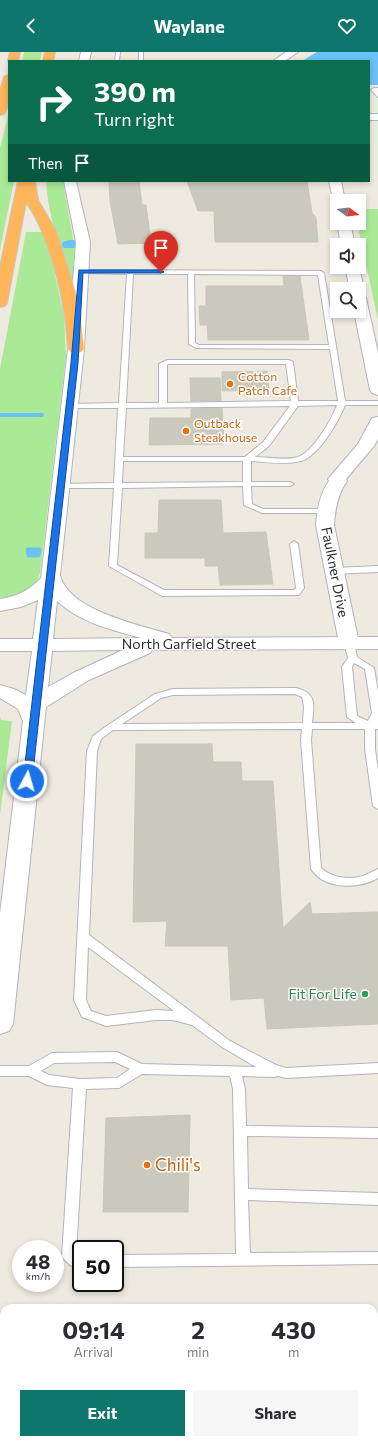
<!DOCTYPE html>
<html lang="en">
<head>
<meta charset="utf-8">
<style>
  :root { --surface:#fff; --page:#f7f7f7; --text:#2b2b33; --muted:#7c7c81; --accent:#0f766e }
  body { margin:0; font-family:Commissioner,sans-serif; background:var(--page); color:var(--text); height:100vh; display:flex; flex-direction:column; font-size:15px; white-space:nowrap }
  * { box-sizing:border-box; margin:0 }
  p { font-size:13px; color:var(--muted) }
  .icon { flex:none; width:22px; height:22px; fill:none; stroke:currentColor; stroke-width:2; stroke-linecap:round; stroke-linejoin:round }
  .map { position:relative; flex:1; overflow:hidden }
  .sheet { position:absolute; left:0px; top:1252px; width:378px; height:140px; display:flex; flex-direction:column; background:var(--surface); border-radius:12px 12px 0 0; box-shadow:0 2px 6px #0003 }
  .sheet>* { flex:none }
  .guide { position:absolute; left:8px; top:8px; width:362px; height:122px; border-radius:0px; box-shadow:0 2px 6px #0003; background:#0b6e4f; color:#fff; overflow:hidden }
  .needle { width:26px; rotate:105deg }
  .tools { position:absolute; left:330px; top:142px; display:grid; gap:8px }
  .tools a { display:grid; place-items:center; width:36px; height:36px; border-radius:0px; background:var(--surface); box-shadow:0 2px 6px #0003; font-size:20px }
  .speed { position:absolute; left:12px; top:1188px; display:flex; gap:8px; font-size:20px; font-weight:700; text-align:center }
  .speed>* { display:grid; place-content:center; width:52px; height:52px; border-radius:50%; background:var(--surface); box-shadow:0 2px 6px #0003; line-height:1 }
  .speed small { font-size:10px; font-weight:400 }
  .speed .limit { border:2px solid #111; border-radius:6px; background:#fff; color:#111 }
  .pin { position:absolute; display:grid; place-items:center; width:34px; height:34px; color:#fff; margin:-41px -17px; border-radius:50% 50% 50% 0; rotate:-45deg; box-shadow:0 0 4px #0007 }
  .pin .icon { rotate:45deg }
  .me { position:absolute; width:44px; margin:-22px; rotate:6deg; stroke-linejoin:round; filter:drop-shadow(0 0 3px #0008) }
  .turn { display:flex; align-items:center; gap:14px; height:84px; padding:0 20px; font-size:18px }
  .turn .icon { width:52px; height:52px; stroke-width:2.5 }
  .turn b { display:block; font-size:28px; line-height:34px }
  .then { display:flex; align-items:center; height:38px; padding:0 20px; background:#0003; gap:8px; font-size:15px }
  .eta { display:flex; justify-content:space-evenly; align-items:center; height:68px; text-align:center }
  .eta b { font-size:24px; font-weight:700; line-height:28px }
  .button { display:flex; gap:8px; margin-top:auto; padding:8px 20px }
  .button a { flex:1; height:46px; border-radius:0px; background:var(--accent); color:#fff; font-size:16px; font-weight:700; line-height:46px; text-align:center }
  .button a+a { background:var(--page); color:var(--text) }
  header { display:flex; justify-content:space-between; align-items:center; height:52px; padding:0 20px; background:var(--accent); color:#fff; font-size:18px; font-weight:700 }
  .map>svg:first-child { display:block }
  .green { fill:#aaea97 }
  .water { fill:#6ac2f9 }
  .lines { fill:none; stroke-linecap:round; stroke-linejoin:round }
  .stream-far1 { stroke:#6ac2f9; stroke-width:4 }
  .stream { stroke:#6ac2f9; stroke-width:5 }
  .building { fill:#cbc8bd; stroke:#cbc7b8 }
  .service-casing { stroke:#b3b3c1; stroke-width:2 }
  .tertiary-casing { stroke:#b3b3c1; stroke-width:2 }
  .secondary-casing { stroke:#b3b3c1; stroke-width:2 }
  .motorway-casing { stroke:#c8c8c8; stroke-width:2 }
  .service { fill:#fff; fill-rule:evenodd }
  .tertiary { fill:#fff; fill-rule:evenodd }
  .secondary { fill:#fff; fill-rule:evenodd }
  .motorway { fill:#ffb55a; fill-rule:evenodd }
  .route { fill:#1a73e8; stroke:#114b97 }
  .food-dot { fill:#e8710a; stroke:#fff; stroke-width:1.5 }
  .leisure-dot { fill:#2e9e5b; stroke:#fff; stroke-width:1.5 }
  .labels { text-anchor:middle; stroke-width:3; stroke-linejoin:round; paint-order:stroke }
  .far-food-label { font-size:12px; fill:#c56008; stroke:#fff; text-anchor:start }
  .street-label { font-size:14px; fill:#2d2d2d; stroke:#fff }
  .leisure-label { font-size:14px; fill:#27864d; stroke:#fff; text-anchor:end }
  .near-food-label { font-size:17px; fill:#c56008; stroke:#fff; text-anchor:start }
</style>
</head>
<body>
<header><svg class="icon" aria-label="back" viewBox="0 0 24 24"><path d="M15 5l-7 7 7 7"/></svg>Waylane<svg class="icon" aria-label="heart" viewBox="0 0 24 24"><path d="M12 20l-8-8c-3-5 5-10 8-4 3-6 11-1 8 4z"/></svg></header>
<div class="map">
<svg width="378" height="1392" viewBox="0 0 378 1392">
  <rect width="100%" height="100%" fill="#efeadf"/>
  <path class="green" d="M24 0H42L40 9H22Z
    M9 60V129H14L0 198V96Z
    M46 129H63L75 198 74 229H69C60 197 48 163 46 129Z
    M359 157H378V268L357 171H359Z
    M26 180H43L52 209 64 264 66 304 40 521C35 538 17 545 0 546V317Z
    M0 665 1 668 12 669 0 763Z"/>
  <path class="water" d="M317 0H378V33H369V9H302Z"/>
  <g class="lines">
    <path class="stream-far1" d="M70 190H74V194H64V192Z
      M0 363H42"/>
    <path class="stream" d="M28 498H39L38 503H29Z"/>
  </g>
  <path class="building" d="M109 129H139L142 153H146L151 191 118 192 110 149Z
    M187 129H307L312 161 316 165 318 190H215L214 159H198Z
    M283 224H300L309 288H208L207 273H200L199 254H206V234H284Z
    M267 319 269 338 222 339V320Z
    M190 326H220L221 349H191Z
    M222 356 224 392 149 393 150 366H191V357Z
    M159 448H221L223 481 266 480 273 532 220 533 218 514H205V506H145V481H158Z
    M136 692H212L213 710H241L242 729H273L283 876 310 850 312 862 378 860V972L267 977 264 946 231 948 228 894H165L167 869 133 870Z
    M190 1063 188 1160H103L106 1066Z"/>
  <g class="lines">
    <defs>
      <path id="service" d="M116 0H120L119 9H115Z
        M139 0H143V9H139Z
        M374 36H378V45L371 38Z
        M81 218 321 219 324 221 345 349H378V353H345C339 369 318 405 301 409 286 413 267 410 251 409V430H290L294 432 290 434H251L252 452 263 457H329L330 459 329 461H262L244 453 243 434 122 436 117 513 164 538H294L296 536 290 492 294 489 298 492 304 536 299 543 162 544 109 514 114 436H60L56 434 60 432 114 431 118 356H70L66 354 70 352 119 351 127 222 79 221V219ZM133 222H188L189 292 196 296 330 297 338 349H298L293 310 289 308H167L159 312V351H126ZM194 222 318 223 329 293H199L195 291ZM168 312H286L291 349 167 351V313ZM337 353C332 367 313 400 298 405 285 409 268 405 255 405L269 394 298 354ZM290 354 263 390 245 405H123L126 356ZM123 409H243V430L122 431Z
        M378 514V520L334 522 330 519 334 516Z
        M349 588 354 591 357 605 374 616 378 640V677H375V697L378 718V757L373 754 365 697V677H312L311 688 321 816C332 826 349 828 363 824 369 822 373 819 378 817V826C359 837 324 838 311 817L301 688 302 677 113 678 101 687 97 699 89 883 230 989 276 1013 286 1016 378 1011V1021L286 1026 278 1024 274 1025 242 1024 245 1037 246 1074 378 1076V1086L247 1084 248 1137 378 1141V1153L248 1148 250 1201 378 1200V1212L115 1215V1203L236 1202 233 1037 230 1024 142 1022 119 1036 86 1037 76 1201 81 1204V1216C73 1216 66 1211 62 1204L73 1036 47 1033 29 1024H0V1014H29L52 1001 117 1000 142 1012 256 1015 222 995 192 973 173 968H156L106 974 82 965 74 948 87 699 93 684 108 673 155 642 173 637 296 636C317 641 314 653 312 671H356L347 665 342 615 348 606 344 591ZM354 611 365 617 372 661 368 669 357 664 352 615ZM295 642 302 645 304 654 303 671 122 672 161 646 173 643ZM88 895 174 959 156 958 106 964 91 959 86 948ZM115 1010 130 1017 117 1026 80 1027 49 1023 41 1019 54 1011Z
        M374 1286H378V1300H374Z
        M113 1388H129V1392H113Z
        M197 1388H213V1392H197Z
        M280 1388H296V1392H280Z
        M350 1388H366L367 1392H351Z"/>
      <path id="tertiary" d="M286 0H298L285 9H273Z
        M369 62H378V68H369Z
        M329 129H341L345 149H337V152H334Z
        M337 170 350 171 355 193H341Z
        M345 215H359L364 237 362 240 359 241V237H350Z
        M359 242 364 243 366 246 378 301V343L372 341 370 338 354 259H359Z
        M378 365V387L374 394 346 427 347 429C338 442 335 457 334 473L359 591 356 595 349 597 342 595 339 591 316 473C317 457 320 442 329 429L328 427 358 392 372 366Z"/>
      <path id="secondary" d="M81 0H91L89 9H79Z
        M64 129H76L90 190 84 297 60 523C61 526 62 531 65 534 81 560 141 574 169 582L172 586 378 585V597L152 598 150 601 89 628 46 655 13 972 9 979 0 982V862L23 669 18 657 0 646V633L14 637 26 643 32 599H0V587H33L38 548 21 555 0 559V547C16 545 30 538 41 526L68 297 76 190ZM57 549C79 570 112 578 141 586L53 587ZM123 598 75 620 48 635 52 599Z"/>
      <path id="motorway" d="M10 0H20L18 9H9V11L8 9Z
        M45 0H55L53 9H43Z
        M9 22C9 35 11 51 4 62L0 63V38L4 25Z
        M18 129H35L38 148 56 179 75 238 81 270 84 297 81 300 76 302 71 300 68 297C66 257 57 217 42 180 38 169 32 159 26 150L7 251 5 254 0 255V215Z"/>
    </defs>
    <use href="#service" class="service-casing"/>
    <use href="#tertiary" class="tertiary-casing"/>
    <use href="#secondary" class="secondary-casing"/>
    <use href="#motorway" class="motorway-casing"/>
    <use href="#service" class="service"/>
    <use href="#tertiary" class="tertiary"/>
    <use href="#secondary" class="secondary"/>
    <use href="#motorway" class="motorway"/>
  </g>
  <path class="route" d="M79 218H161L164 220 161 221H83L78 311 32 729 27 732 23 729 71 311Z"/>
  <g class="food-dot">
    <circle cx="230" cy="332" r="4"/>
    <circle cx="186" cy="379" r="4"/>
    <circle cx="147" cy="1113" r="4"/>
  </g>
  <circle class="leisure-dot" cx="365" cy="942" r="4"/>
  <g class="labels">
    <g class="far-food-label">
      <text x="238" y="329">Cotton<tspan x="238" dy="14">Patch Cafe</tspan></text>
      <text x="194" y="376">Outback<tspan x="194" dy="14">Steakhouse</tspan></text>
    </g>
    <g class="street-label">
      <text transform="translate(335 520) rotate(79)" y="5">Faulkner Drive</text>
      <text x="189" y="597">North Garfield Street</text>
    </g>
    <g class="leisure-label">
      <text x="357" y="947">Fit For Life</text>
    </g>
    <g class="near-food-label">
      <text x="155" y="1119">Chili's</text>
    </g>
  </g>
</svg>
<div class="tools">
<a><svg class="needle" viewBox="-14 -14 28 28"><path d="M0-13l5 13h-10z" fill="#e53935"/><path d="M0 13l5-13h-10z" fill="#7c7c81"/></svg></a>
<a><svg class="icon" aria-label="sound" viewBox="0 0 24 24"><path d="M4 9h4l5-4v14l-5-4H4zM17 9q2 3 0 6"/></svg></a>
<a><svg class="icon" aria-label="search" viewBox="0 0 24 24"><circle cx="10" cy="10" r="6"/><path d="M15 15l6 6"/></svg></a>
</div>
<div class="speed"><div>48<small>km/h</small></div><div class="limit">50</div></div>
<div class="pin" style="left:161px;top:220px;background:#d93025"><svg class="icon" aria-label="arrive" viewBox="0 0 24 24"><path d="M6 21V4h12l-3 4 3 4H6"/></svg></div>
<svg class="me" style="left:27px;top:729px" viewBox="-20 -20 40 40"><circle r="17" fill="#1a73e8" stroke="#fff" stroke-width="3"/><path d="M0-11L8 9 0 5-8 9z" fill="#fff"/></svg>
<div class="guide">
<div class="turn"><svg class="icon" aria-label="right" viewBox="0 0 24 24"><path d="M7 20v-9h11M14 6l5 5-5 5"/></svg><div><b>390 m</b>Turn right</div></div>
<div class="then">Then<svg class="icon" aria-label="arrive" viewBox="0 0 24 24"><path d="M6 21V4h12l-3 4 3 4H6"/></svg></div>
</div>
<section class="sheet">
<div class="eta">
<div><b>09:14</b><p>Arrival</p></div>
<div><b>2</b><p>min</p></div>
<div><b>430</b><p>m</p></div>
</div>
<div class="button"><a>Exit</a><a>Share</a></div>
</section>
</div>
</body>
</html>
